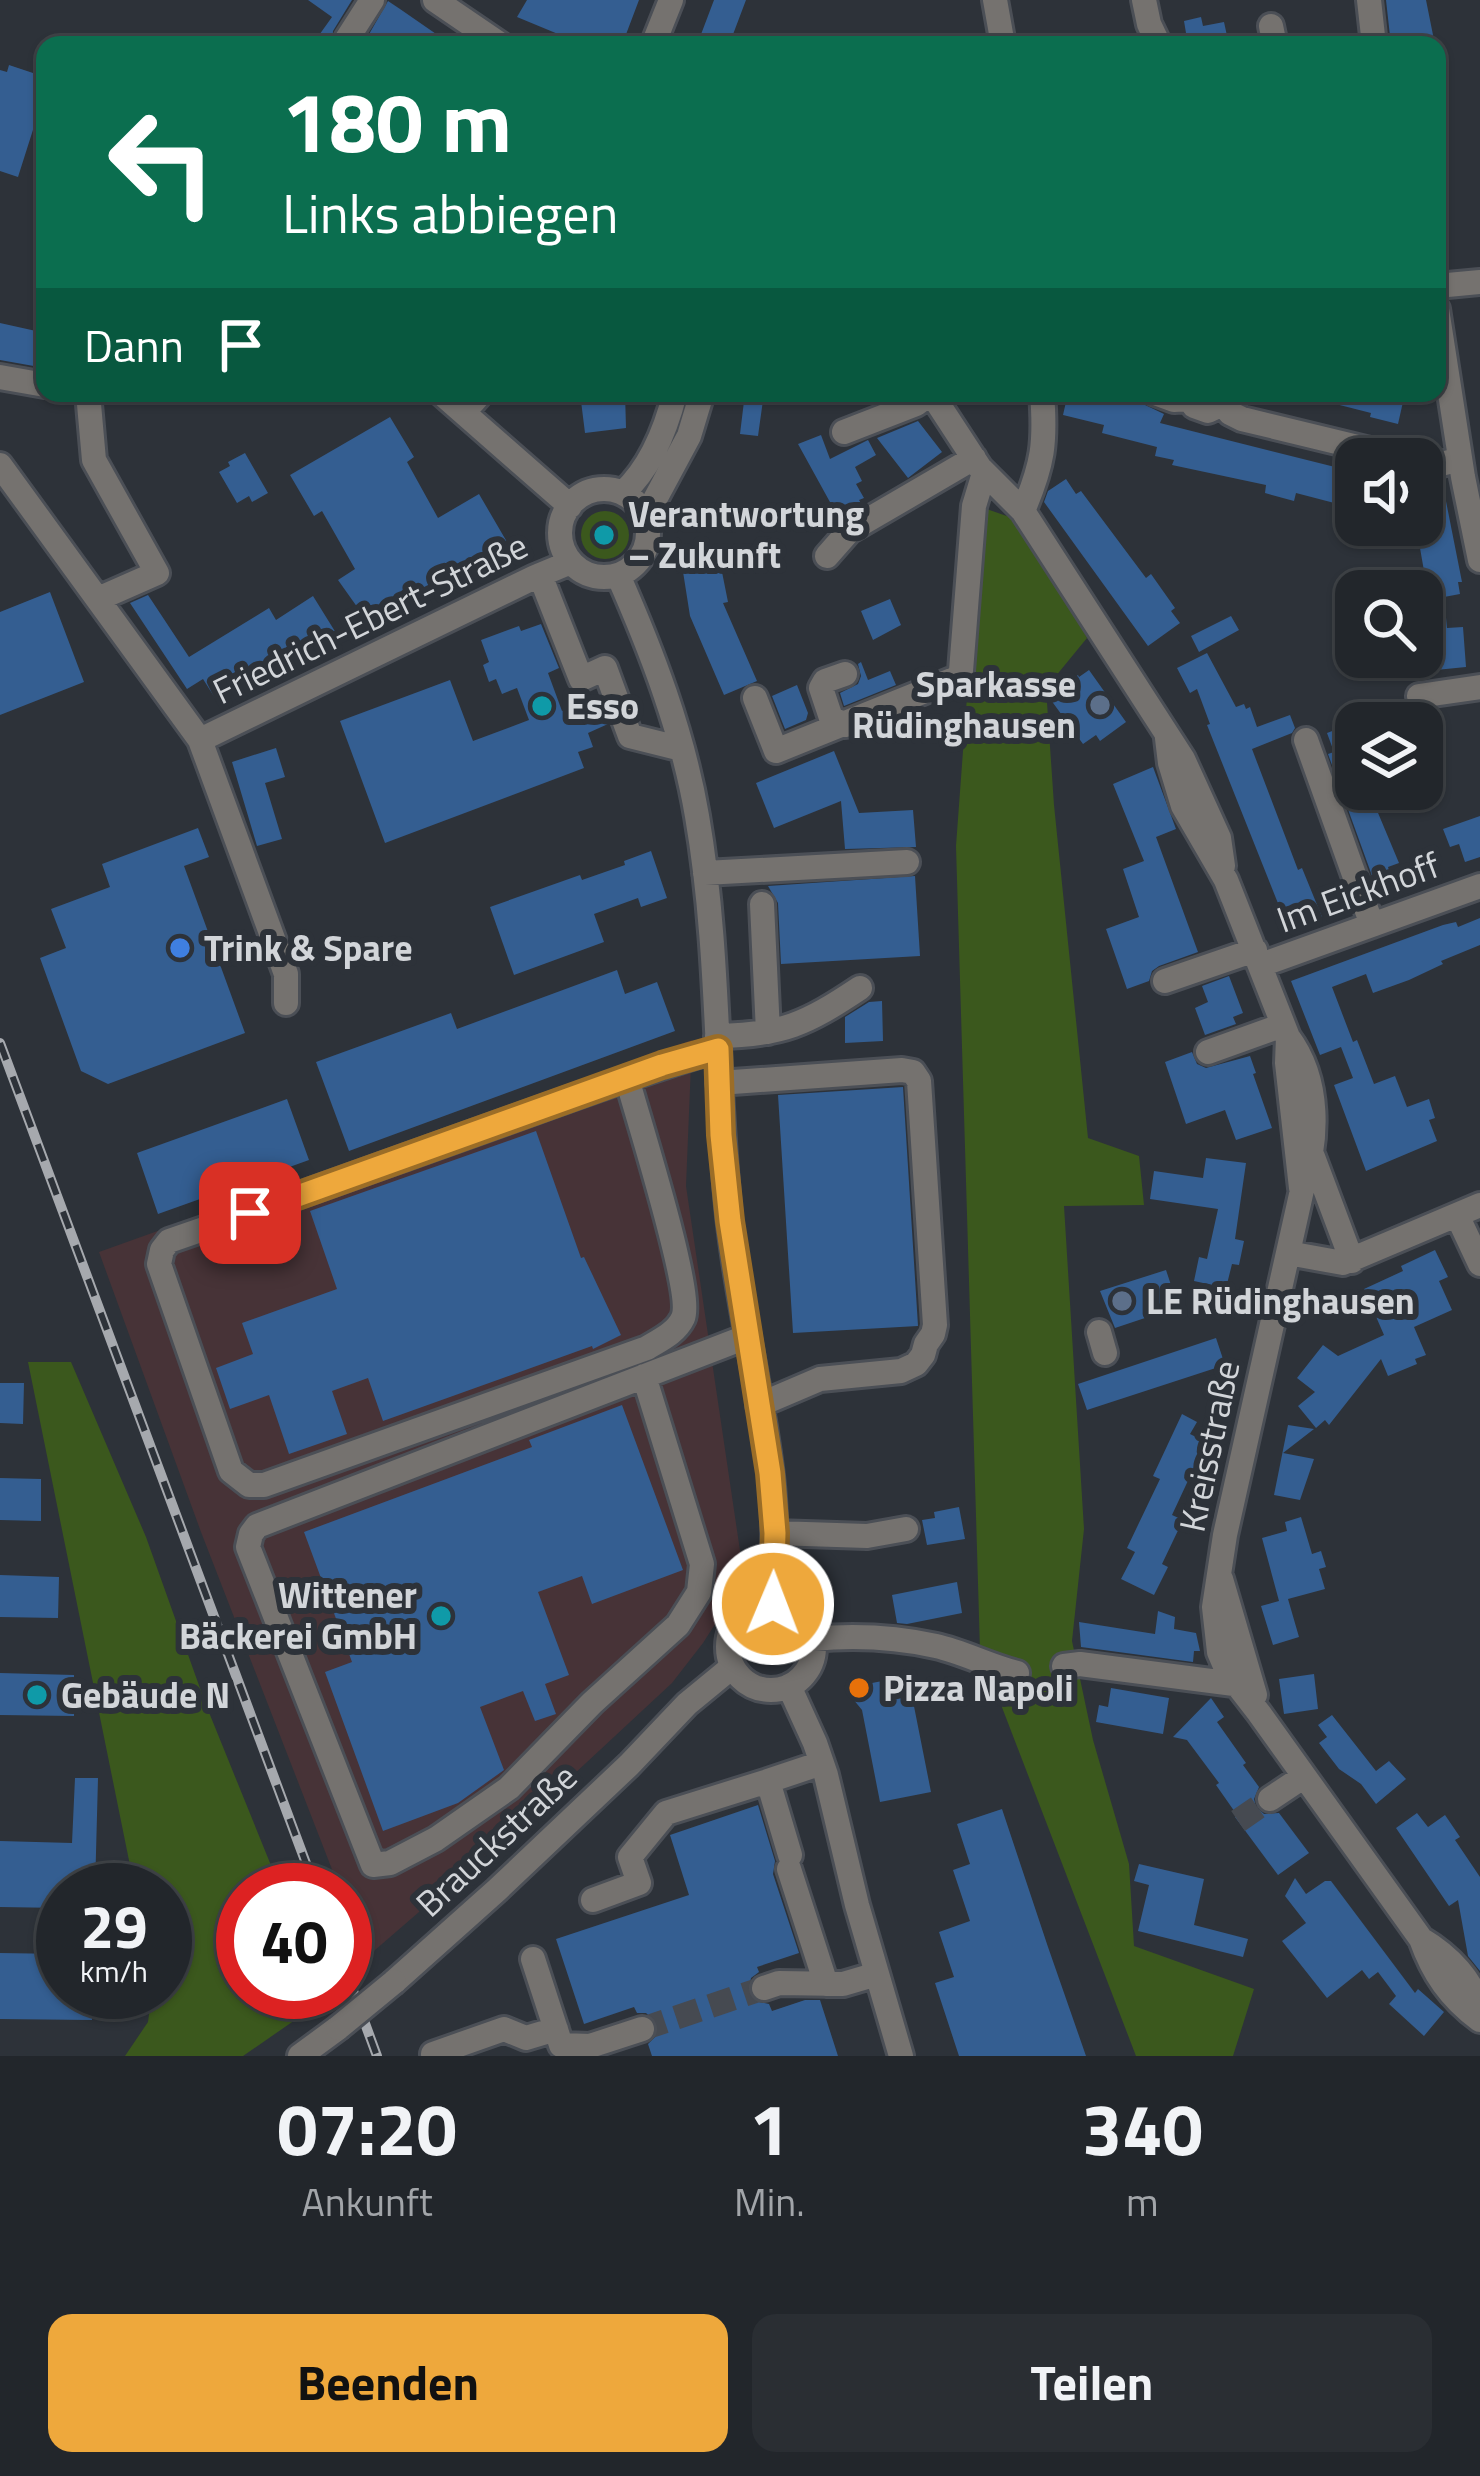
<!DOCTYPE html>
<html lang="de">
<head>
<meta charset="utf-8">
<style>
  :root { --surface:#22262b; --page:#2a2e33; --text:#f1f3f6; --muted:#a2a5a9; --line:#3f4347; --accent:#eea83c }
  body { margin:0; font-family:"Titillium Web",sans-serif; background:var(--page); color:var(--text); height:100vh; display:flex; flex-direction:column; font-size:45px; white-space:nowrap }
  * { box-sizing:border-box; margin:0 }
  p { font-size:39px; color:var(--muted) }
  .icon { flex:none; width:66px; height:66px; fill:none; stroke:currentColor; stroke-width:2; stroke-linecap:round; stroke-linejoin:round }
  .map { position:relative; height:2056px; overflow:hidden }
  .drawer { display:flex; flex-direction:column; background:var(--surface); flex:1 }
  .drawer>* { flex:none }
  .top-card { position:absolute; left:36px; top:36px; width:1410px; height:366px; border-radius:24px; box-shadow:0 3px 9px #0004,0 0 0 3px var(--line); background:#0b6e4f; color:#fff; overflow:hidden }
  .controls { position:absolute; left:1335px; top:438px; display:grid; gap:24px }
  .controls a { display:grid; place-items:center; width:108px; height:108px; border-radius:24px; background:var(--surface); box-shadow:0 3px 9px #0004,0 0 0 3px var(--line); font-size:60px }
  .speed { position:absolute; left:36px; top:1863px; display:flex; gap:24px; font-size:60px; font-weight:700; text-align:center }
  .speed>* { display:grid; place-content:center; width:156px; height:156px; border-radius:50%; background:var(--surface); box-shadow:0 3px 9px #0004,0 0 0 3px var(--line); line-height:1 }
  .speed small { font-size:30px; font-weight:400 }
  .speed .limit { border:18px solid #d22; background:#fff; color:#111 }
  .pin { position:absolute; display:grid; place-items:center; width:102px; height:102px; color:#fff; margin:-51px; border-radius:24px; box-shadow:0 6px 18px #0006 }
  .me { position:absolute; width:132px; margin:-66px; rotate:1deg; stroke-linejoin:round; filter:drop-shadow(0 0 9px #0008) }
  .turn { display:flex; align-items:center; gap:42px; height:252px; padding:0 48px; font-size:54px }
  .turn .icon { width:156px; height:156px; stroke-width:2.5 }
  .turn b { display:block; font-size:84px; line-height:102px }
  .then { display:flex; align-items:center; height:114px; padding:0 48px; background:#0003; gap:24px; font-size:45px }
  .eta { display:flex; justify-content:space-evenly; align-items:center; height:204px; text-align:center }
  .eta b { font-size:72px; font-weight:700; line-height:84px }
  .action { display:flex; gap:24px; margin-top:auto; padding:24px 48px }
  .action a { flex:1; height:138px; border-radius:24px; background:var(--accent); color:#111; font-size:48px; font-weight:700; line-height:138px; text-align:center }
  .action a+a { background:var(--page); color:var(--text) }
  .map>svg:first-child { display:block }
  .industrial { fill:#473337 }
  .green { fill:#3b581d }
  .building { fill:#345e91 }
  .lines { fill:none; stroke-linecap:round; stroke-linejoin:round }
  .minor-tunnel { stroke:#464a51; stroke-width:24; stroke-dasharray:24 12; stroke-linecap:butt }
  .minor-casing { stroke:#4b4f56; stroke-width:30 }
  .minor { stroke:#75726f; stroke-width:24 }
  .rail-casing { stroke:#a6a9ae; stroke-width:10 }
  .rail { stroke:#2d3239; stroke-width:6; stroke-dasharray:18; stroke-linecap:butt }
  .minor-bridge-casing { stroke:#4b4f56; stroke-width:30; stroke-linecap:butt }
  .minor-bridge { stroke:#75726f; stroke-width:24 }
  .route-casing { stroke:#9b6d27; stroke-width:30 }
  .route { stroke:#eea83c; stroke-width:21 }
  .culture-dot { fill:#0f9aa8; stroke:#2d3239; stroke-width:4.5 }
  .service-dot { fill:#5c6f8a; stroke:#2d3239; stroke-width:4.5 }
  .shop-dot { fill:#3f7fe0; stroke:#2d3239; stroke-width:4.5 }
  .food-dot { fill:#e8710a; stroke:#2d3239; stroke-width:4.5 }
  .labels { text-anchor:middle; stroke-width:12; stroke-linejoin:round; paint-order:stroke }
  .poi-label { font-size:36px; font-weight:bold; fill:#d2d5d9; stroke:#2d3239; text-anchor:start }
  .street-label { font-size:36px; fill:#d2d5d9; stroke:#2d3239 }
</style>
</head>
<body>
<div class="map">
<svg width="1480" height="2056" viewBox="0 0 1480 2056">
  <rect width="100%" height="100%" fill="#2d3239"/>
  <path class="industrial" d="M692 1040 686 1186 742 1564 726 1607 703 1643 672 1683 515 1829 367 1957 345 1902V1890H340L201 1532 99 1252Z"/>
  <path class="green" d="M981 507 1029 524 1087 638 1046 688 1054 805 1088 1138 1139 1156 1144 1205 1064 1206 1084 1529 1072 1641 1093 1740 1129 1864 1134 1946 1254 1989 1233 2056H1136L980 1650 956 846Z
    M581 535a24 24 0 1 1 48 0a24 24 0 1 1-48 0Z
    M28 1362H71L146 1537 206 1705 281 1890H243V1992H321L324 2000 243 2056H125L148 2022 152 1992H165V1890H135Z"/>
  <path class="building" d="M308 0H352L333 31 332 45H312L332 17Z
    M527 0H639L622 45H571L556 39 558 34 517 17Z
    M714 0H746L729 45H697Z
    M1386 0H1426L1435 45H1391Z
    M388 1 400 9 452 45H368L364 43Z
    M1201 17 1203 26 1224 22 1229 45H1188L1184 21Z
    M9 65 45 77V92L18 177 0 171V70L7 72Z
    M0 323 45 333V368L0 360Z
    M580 393H625L626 428 585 433Z
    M745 393H764L758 436 740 434Z
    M1068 393H1139L1143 404 1164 414 1160 423 1351 471 1347 487 1350 495 1344 499 1342 505 1296 493 1294 501 1265 493 1266 485 1172 465 1174 460 1155 456 1157 447 1102 433 1104 425 1063 415Z
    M1317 393H1405L1398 424 1370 417 1371 413 1316 399Z
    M390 417 414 457 407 462 438 518 479 494 507 542 465 566 470 574 381 616 378 610 365 618 338 580 355 569 322 511 314 516 290 475Z
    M918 421 942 452 908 478 877 438Z
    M821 435 830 459 868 440 876 455 855 467 862 481 856 484 864 498 859 500 862 505 847 513 845 508 836 513 798 444Z
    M245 453 268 493 252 502 249 496 237 503 219 472 230 466 228 462Z
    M1066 479 1076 494 1081 491 1146 578 1151 574 1175 608 1171 611 1180 623 1148 646 1044 502 1048 491Z
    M1443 486 1462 582H1458L1460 594 1444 597 1447 628 1463 627 1466 667 1436 670 1430 647 1426 600 1422 601V591H1403L1401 575 1424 571 1420 548H1422V490Z
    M718 552 728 602 723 603 757 681 724 695 690 616 681 559Z
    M50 592 84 682 0 715V612Z
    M148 595 189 657 269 608 276 620 313 596 336 633 313 648 308 640 215 698 203 679 187 689 130 603Z
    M890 599 901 625 873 640 861 611Z
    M1231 616 1239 630 1199 652 1191 636Z
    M541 624 559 668 548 673 562 711 598 696 608 724 588 733 593 747 578 752 584 768 385 843 340 721 450 680 473 741 529 720 517 688 502 694 496 679 489 682 483 665 489 662 481 640 519 626 521 631Z
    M1207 653 1236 707 1244 704 1246 709 1250 707 1257 727 1290 715 1295 728 1292 733 1252 749 1298 870 1302 868 1322 917 1289 931 1207 725 1210 724 1197 689 1190 693 1177 668Z
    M861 662 868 680 890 671 896 685 844 706 840 693 858 684 861 676 858 664Z
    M1089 670 1126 722 1100 741 1096 735 1083 744 1048 696 1078 675 1079 677Z
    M797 685 808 713 806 720 785 729 772 696Z
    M1348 725 1356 748V789H1368L1399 863 1388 867 1391 878 1375 884 1328 754 1334 752 1327 733Z
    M276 748 285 777 265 783 282 839 257 846 232 762Z
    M834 751 859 813 913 810 916 847 845 849 841 801 774 828 756 783Z
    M1153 767 1176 829 1156 837 1198 952 1159 966 1152 971 1149 981 1127 989 1106 929 1139 917 1123 869 1144 861 1113 784Z
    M1480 816V857L1465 862 1459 844 1450 847 1443 829Z
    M198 828 209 857 184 866 245 1033 108 1084 81 1071 40 958 66 948 51 909 110 887 102 864Z
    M651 851 667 898 641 907 638 898 594 914 604 942 514 975 490 907 580 875 582 880 625 865 624 861Z
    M915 876 920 956 781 964 778 903 768 886Z
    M1480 918V945L1441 961 1443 964 1409 980 1373 993 1366 974 1332 987 1353 1042 1357 1040 1374 1084 1395 1076 1407 1107 1429 1099 1435 1118 1429 1120 1437 1141 1366 1171 1334 1085 1353 1078 1341 1047 1320 1055 1291 981 1443 925 1456 922 1458 927Z
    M617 970 625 994 657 982 675 1031 349 1151 316 1062 451 1013 457 1029Z
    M1229 976 1243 1013 1233 1017 1236 1024 1205 1035 1195 1008 1208 1002 1202 986Z
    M882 1001 883 1041 845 1043V1017L869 1002Z
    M1192 1052 1197 1064 1206 1068 1250 1056 1256 1073 1253 1074 1272 1128 1236 1140 1225 1110 1186 1124 1165 1062Z
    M903 1087 918 1326 793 1333 778 1095Z
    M287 1099 309 1160 158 1214 137 1153Z
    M536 1131 581 1258 584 1257 621 1335 593 1349 592 1346 383 1421 368 1378 332 1391 347 1434 289 1454 269 1395 230 1409 216 1368 253 1354 242 1323 337 1289 310 1211Z
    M1206 1158 1246 1163 1235 1239 1244 1241 1239 1265 1232 1264 1226 1288 1194 1281 1199 1257 1207 1259 1218 1209 1150 1199 1154 1171 1203 1178Z
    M1435 1250 1448 1277 1439 1281 1452 1310 1414 1327 1426 1355 1415 1359 1417 1364 1388 1376 1381 1359 1329 1425 1325 1420 1316 1428 1298 1406 1315 1392 1297 1378 1323 1345 1338 1356 1384 1335 1364 1289 1403 1271 1401 1266Z
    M1166 1270 1176 1300 1143 1311 1145 1318 1115 1328 1100 1291Z
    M1216 1338 1225 1365 1087 1410 1078 1384Z
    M0 1383H24L23 1424 0 1423Z
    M622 1405 683 1570 592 1604 582 1576 538 1592 569 1675 545 1684 556 1714 535 1721 523 1691 480 1707 504 1770 458 1803 383 1831 325 1672 352 1662 304 1532 532 1447 529 1440Z
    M1182 1414 1197 1422 1190 1434 1206 1442 1172 1515 1183 1520 1162 1564 1168 1567 1154 1595 1121 1579 1135 1552 1127 1548 1160 1479 1153 1476Z
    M1288 1425 1314 1429 1283 1453 1314 1459 1300 1500 1274 1495Z
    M0 1478 41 1479V1521L0 1520Z
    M959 1507 965 1539 927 1545 922 1520 935 1518 934 1512Z
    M1301 1517 1312 1554 1321 1551 1326 1567 1319 1569 1325 1589 1288 1599 1299 1637 1273 1645 1261 1606 1279 1601 1262 1538 1287 1531 1285 1522Z
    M0 1575 59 1577 58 1618 0 1617Z
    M957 1582 962 1613 907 1624 897 1623 892 1595Z
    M1158 1611 1175 1617 1174 1629 1196 1633 1200 1651H1194L1193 1662 1081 1647 1079 1622 1155 1634Z
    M0 1673 74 1675V1716L0 1715Z
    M1314 1674 1318 1709 1284 1714 1279 1679Z
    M908 1676 931 1792 880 1802 862 1710 853 1699 850 1680 864 1677 872 1683Z
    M1111 1688 1169 1698 1163 1734 1096 1722 1099 1705 1108 1707Z
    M1211 1698 1224 1717 1217 1722 1246 1763 1243 1765 1259 1787 1254 1799 1256 1807 1264 1814 1279 1813 1309 1853 1278 1875 1235 1817 1237 1815 1216 1785 1219 1783 1187 1740 1173 1737Z
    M1332 1715 1376 1771 1389 1761 1406 1779 1376 1804 1361 1784 1339 1769 1319 1743 1327 1737 1318 1725Z
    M75 1778H98L95 1890H63V1908L0 1907V1841L72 1843Z
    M758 1805 775 1861 773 1874 799 1953 757 1967 759 1972 751 1978 748 1992 754 2001 769 2004 772 2011 805 2000H820L838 2056H652L648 2044 658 2034 657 2023 646 2013H637L634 2007 584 2024 556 1939 689 1895 670 1835Z
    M1002 1809 1048 1947 1086 2056H959L935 1983 954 1977 939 1932 970 1921 953 1870 970 1864 957 1824Z
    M1417 1813 1428 1827 1445 1815 1460 1837 1455 1840 1480 1877V1971L1468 1956 1458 1900 1449 1906 1396 1828Z
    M1139 1864 1204 1879 1194 1925 1248 1939 1243 1957 1138 1931 1149 1885 1134 1881Z
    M1295 1878 1306 1894 1325 1881H1331L1415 1993 1418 1989 1444 2012 1424 2036 1389 2004 1396 1996 1378 1972 1369 1979 1362 1970 1327 1998 1282 1941 1306 1923 1285 1896Z
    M0 1953 63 1954V1992H93L92 2020 0 2019Z"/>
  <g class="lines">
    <path class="minor-tunnel" d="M1238 1821 1270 1799
      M642 2029 764 1988"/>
    <defs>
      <path id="minor" d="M435 0 501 45
        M995 0 1003 45
        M1144 0 1149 24 1159 45
        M1369 0 1374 45
        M1271 26 1275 45
        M347 39 372 0
        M653 45 671 0
        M1437 286 1480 282
        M1437 309 1463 477 1480 560
        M0 377 45 385
        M88 393 94 460 157 573 98 599
        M441 393 570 506
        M931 393 980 468 1023 511 1183 759 1219 838 1223 866
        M1155 393 1174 400 1189 399
        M1187 393 1194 406 1208 411 1223 404 1228 394
        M1223 404 1230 413 1242 419 1407 459
        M464 412 481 393
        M844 432 916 404 931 393
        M1422 463 1434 466 1460 459
        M0 465 200 740
        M560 533a44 44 0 1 1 88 0a44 44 0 1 1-88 0Z
        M623 493C650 468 666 429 675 393
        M1023 511C1043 464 1046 443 1042 393
        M645 518 689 436 702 393
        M827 556 849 531 974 458
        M540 575 581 679 605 668 630 736 682 749
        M618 575C652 652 683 733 697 816 720 949 715 1083 729 1216 738 1303 761 1389 771 1476 776 1519 774 1561 773 1604
        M845 674 825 681 821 688 831 718 845 725
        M1419 696 1480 687
        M755 698 776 751 957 678 961 671 974 506 984 473
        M1167 738 1170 763 1183 806 1226 880 1288 1037C1321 1081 1318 1141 1302 1190L1225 1535 1214 1607 1219 1652 1228 1673 1259 1713 1421 1939C1433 1973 1450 1998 1480 2020
        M1306 740 1372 925
        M705 873 907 862
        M762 904 768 1032
        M1261 965 1480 886
        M1165 981 1255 950
        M286 1003V974L200 740 535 577 571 562
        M717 1036C783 1035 806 1024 860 988
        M1288 1037 1287 1063 1301 1188
        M1208 1052 1283 1025
        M627 1078C637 1116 694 1293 683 1318 676 1333 660 1340 647 1348L264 1485H249L231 1471 159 1264 162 1250 169 1241C274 1205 378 1167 482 1130 561 1102 638 1073 718 1049
        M719 1083 902 1070 913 1072 919 1081 935 1325 933 1334 926 1344 923 1355 916 1364 901 1371 820 1379 759 1405
        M1313 1157 1352 1261
        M1457 1215 1480 1264
        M1288 1253 1343 1263 1480 1205
        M1099 1332 1105 1353
        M644 1376 702 1564 699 1592 678 1625 592 1703 509 1788 436 1839 390 1863 373 1865 248 1547 251 1534 257 1526 746 1337
        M775 1533 867 1536 906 1529
        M1221 1579 1255 1695
        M728 1647a43 43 0 1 1 86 0a43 43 0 1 1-86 0Z
        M813 1639C854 1635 895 1637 936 1646 963 1652 989 1666 1017 1673
        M1064 1666 1080 1664 1234 1684 1243 1681
        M789 1686 815 1743 826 1775 857 1905 901 2056
        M1270 1799 1303 1777
        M790 1855 768 1781 822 1763
        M789 1869 826 1984
        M593 1900 639 1883 630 1857 666 1813 768 1781
        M1421 1939C1448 1955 1475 1981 1480 2013
        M533 1959 561 2045 590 2046 642 2029
        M394 1982 497 1890 629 1765 687 1704 732 1667
        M764 1988 779 1983 843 1984 877 1974
        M433 2054 504 2029 526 2038 556 2029
        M300 2056 338 2028"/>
    </defs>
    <use href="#minor" class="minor-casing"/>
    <use href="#minor" class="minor"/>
    <defs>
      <path id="rail" d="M0 1043 316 1890
        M345 1969 377 2056"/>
    </defs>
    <use href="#rail" class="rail-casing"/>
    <use href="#rail" class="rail"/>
    <defs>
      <path id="minor-bridge" d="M338 2028 394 1982"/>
    </defs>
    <use href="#minor-bridge" class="minor-bridge-casing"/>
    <use href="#minor-bridge" class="minor-bridge"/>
  </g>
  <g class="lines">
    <defs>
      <path id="route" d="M250 1213 662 1065 718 1049 721 1135 730 1221 770 1473 775 1533 773 1604"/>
    </defs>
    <use href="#route" class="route-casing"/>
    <use href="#route" class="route"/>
  </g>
  <g class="culture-dot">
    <circle cx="604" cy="535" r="12"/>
    <circle cx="542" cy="706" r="12"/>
    <circle cx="441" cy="1616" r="12"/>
    <circle cx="37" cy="1695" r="12"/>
  </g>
  <g class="service-dot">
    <circle cx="1100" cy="705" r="12"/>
    <circle cx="1122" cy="1301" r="12"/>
  </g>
  <circle class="shop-dot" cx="180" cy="948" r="12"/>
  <circle class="food-dot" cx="859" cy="1688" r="12"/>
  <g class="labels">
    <g class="poi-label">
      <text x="628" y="527">Verantwortung<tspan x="628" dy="41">– Zukunft</tspan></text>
      <text x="1076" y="697" text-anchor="end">Sparkasse<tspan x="1076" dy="41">Rüdinghausen</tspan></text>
      <text x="566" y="719">Esso</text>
      <text x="204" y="961">Trink &amp; Spare</text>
      <text x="1146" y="1314">LE Rüdinghausen</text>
      <text x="417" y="1608" text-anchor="end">Wittener<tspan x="417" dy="41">Bäckerei GmbH</tspan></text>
      <text x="883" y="1701">Pizza Napoli</text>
      <text x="61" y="1708">Gebäude N</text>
    </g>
    <g class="street-label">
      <text transform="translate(370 618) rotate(-26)" y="13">Friedrich-Ebert-Straße</text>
      <text transform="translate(1358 892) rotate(-20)" y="13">Im Eickhoff</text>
      <text transform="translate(1209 1446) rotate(-78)" y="13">Kreisstraße</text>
      <text transform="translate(496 1840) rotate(-43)" y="13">Brauckstraße</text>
    </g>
  </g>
</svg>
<div class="controls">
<a><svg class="icon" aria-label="sound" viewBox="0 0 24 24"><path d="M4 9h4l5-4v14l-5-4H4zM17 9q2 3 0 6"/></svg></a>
<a><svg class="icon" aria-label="search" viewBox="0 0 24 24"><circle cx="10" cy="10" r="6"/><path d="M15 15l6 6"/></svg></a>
<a><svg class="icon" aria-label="layers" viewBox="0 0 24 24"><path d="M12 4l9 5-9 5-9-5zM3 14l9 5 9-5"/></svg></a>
</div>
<div class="speed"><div>29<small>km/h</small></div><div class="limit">40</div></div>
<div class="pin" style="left:250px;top:1213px;background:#d93025"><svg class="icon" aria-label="arrive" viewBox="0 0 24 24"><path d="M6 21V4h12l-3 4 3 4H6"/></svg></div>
<svg class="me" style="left:773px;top:1604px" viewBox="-20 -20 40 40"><circle r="17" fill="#eea83c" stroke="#fff" stroke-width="3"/><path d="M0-11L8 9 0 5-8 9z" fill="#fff"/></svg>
<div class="top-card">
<div class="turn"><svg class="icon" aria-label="left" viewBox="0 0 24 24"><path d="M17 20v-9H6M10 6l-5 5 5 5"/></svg><div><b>180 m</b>Links abbiegen</div></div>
<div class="then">Dann<svg class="icon" aria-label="arrive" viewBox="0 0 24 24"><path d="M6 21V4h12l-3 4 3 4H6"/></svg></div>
</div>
</div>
<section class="drawer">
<div class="eta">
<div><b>07:20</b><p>Ankunft</p></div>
<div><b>1</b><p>Min.</p></div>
<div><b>340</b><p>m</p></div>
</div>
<div class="action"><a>Beenden</a><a>Teilen</a></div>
</section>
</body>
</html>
